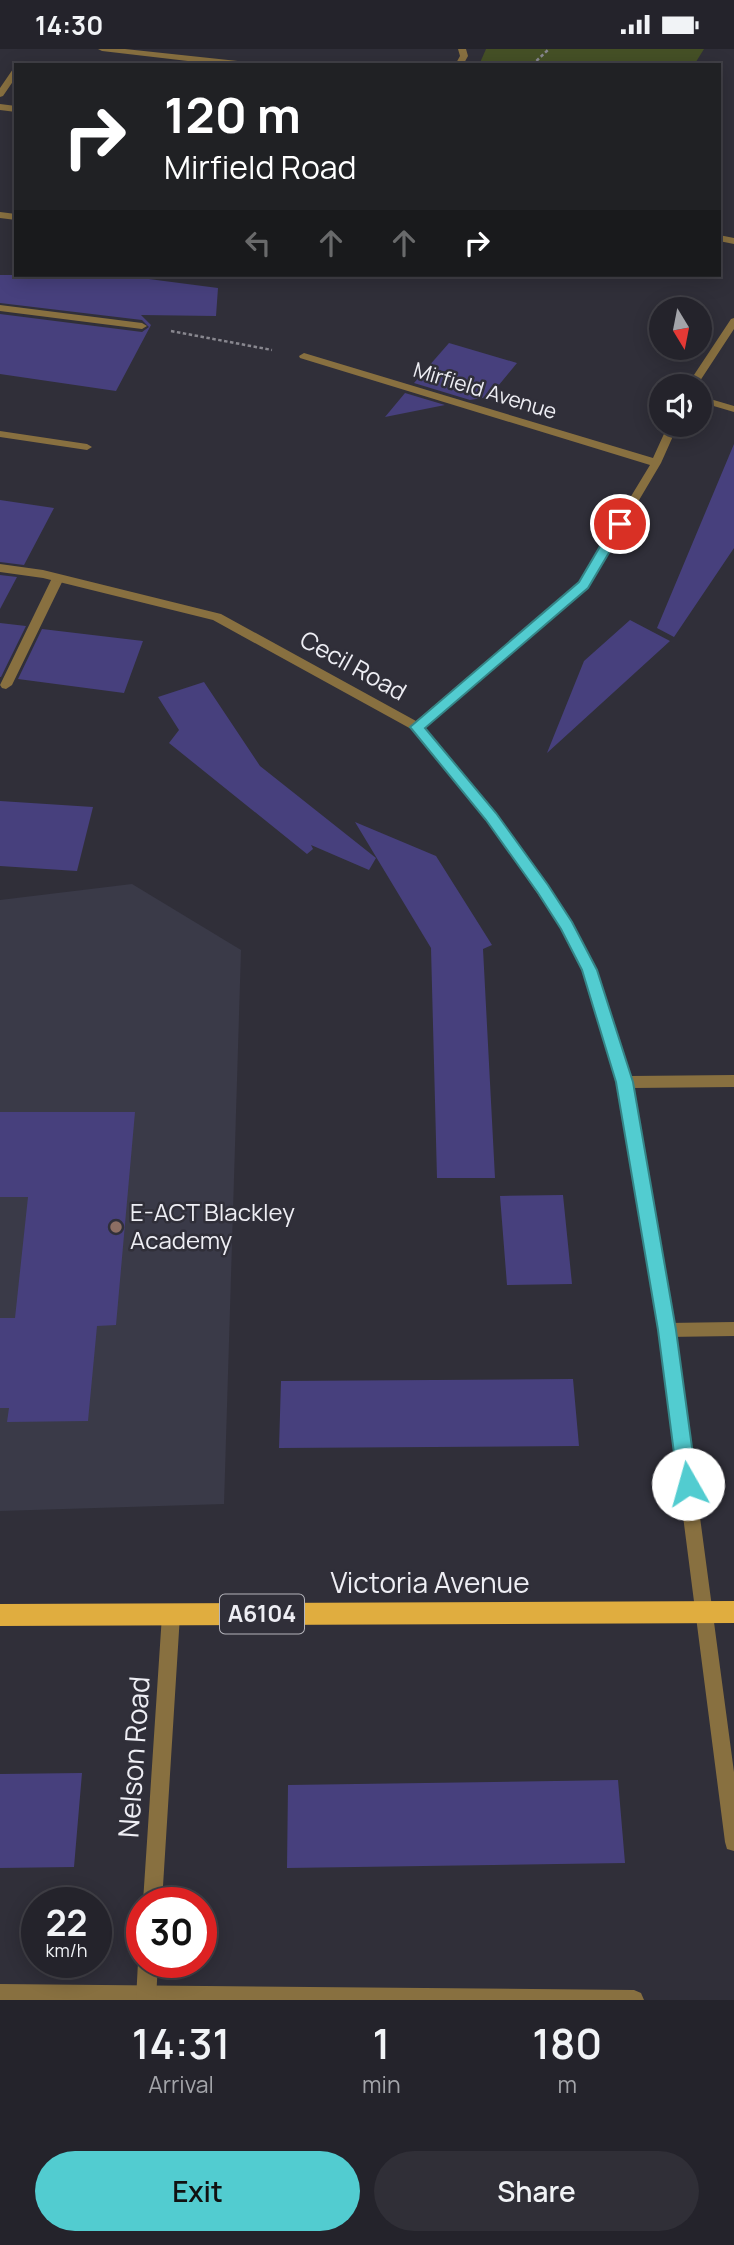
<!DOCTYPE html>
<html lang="en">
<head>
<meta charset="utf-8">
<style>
  :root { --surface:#24232b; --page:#302f37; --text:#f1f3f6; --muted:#a3a4a9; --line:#414047; --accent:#52ccd0 }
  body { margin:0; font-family:Manrope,sans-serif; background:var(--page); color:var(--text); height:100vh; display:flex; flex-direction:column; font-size:26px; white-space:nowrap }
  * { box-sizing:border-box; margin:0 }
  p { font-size:23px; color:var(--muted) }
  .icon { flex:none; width:38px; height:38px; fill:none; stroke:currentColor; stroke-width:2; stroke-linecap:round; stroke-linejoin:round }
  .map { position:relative; height:1951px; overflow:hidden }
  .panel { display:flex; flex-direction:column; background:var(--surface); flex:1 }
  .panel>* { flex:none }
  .hud { position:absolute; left:14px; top:14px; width:707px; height:214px; border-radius:0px; box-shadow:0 4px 18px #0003,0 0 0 2px var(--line); background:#202124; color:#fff; overflow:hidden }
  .needle { width:46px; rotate:170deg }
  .controls { position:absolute; left:649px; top:248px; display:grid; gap:14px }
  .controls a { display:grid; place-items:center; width:63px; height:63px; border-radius:50%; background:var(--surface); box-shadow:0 4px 18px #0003,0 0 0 2px var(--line); font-size:35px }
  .speed { position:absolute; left:21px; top:1838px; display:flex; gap:14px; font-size:35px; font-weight:700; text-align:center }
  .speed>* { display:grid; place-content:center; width:91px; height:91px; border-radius:50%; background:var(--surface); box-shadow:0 4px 18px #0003,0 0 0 2px var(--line); line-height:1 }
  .speed small { font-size:18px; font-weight:400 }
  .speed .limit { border:10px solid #d22; background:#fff; color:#111 }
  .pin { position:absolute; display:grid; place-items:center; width:60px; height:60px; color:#fff; margin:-30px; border:4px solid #fff; border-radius:50%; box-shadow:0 2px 7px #0007 }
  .me { position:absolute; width:77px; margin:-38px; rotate:353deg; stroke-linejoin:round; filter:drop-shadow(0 0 5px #0008) }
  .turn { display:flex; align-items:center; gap:24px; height:147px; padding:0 35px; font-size:32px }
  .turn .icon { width:91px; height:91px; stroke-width:2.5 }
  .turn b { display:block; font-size:49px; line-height:60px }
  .lanes { display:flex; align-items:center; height:66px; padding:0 35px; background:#0003; justify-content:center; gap:35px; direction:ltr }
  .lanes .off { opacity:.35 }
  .eta { display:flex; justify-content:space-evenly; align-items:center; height:119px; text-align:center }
  .eta b { font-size:42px; font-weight:600; line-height:49px }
  .action { display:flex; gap:14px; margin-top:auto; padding:14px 35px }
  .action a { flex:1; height:80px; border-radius:42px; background:var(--accent); color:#111; font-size:28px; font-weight:600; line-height:80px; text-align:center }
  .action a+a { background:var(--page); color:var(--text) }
  .status { display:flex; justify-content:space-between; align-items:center; height:49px; padding:0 35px; background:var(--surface); direction:ltr }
  .status svg { height:19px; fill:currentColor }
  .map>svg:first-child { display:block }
  .built { fill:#3a3a48 }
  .green { fill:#455026 }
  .building { fill:#47407d }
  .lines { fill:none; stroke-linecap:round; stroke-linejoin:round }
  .path { stroke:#88878f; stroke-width:2.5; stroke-dasharray:3.5 2.5; stroke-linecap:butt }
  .lane { fill:#887040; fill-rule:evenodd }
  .street { fill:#887040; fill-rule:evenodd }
  .primary { fill:#e0ad3f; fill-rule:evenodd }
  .route { fill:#52ccd0; stroke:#358587; stroke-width:2 }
  .education-dot { fill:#8d6e63; stroke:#302f39; stroke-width:2.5 }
  .labels { text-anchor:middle; stroke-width:5; stroke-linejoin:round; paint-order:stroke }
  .far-street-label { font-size:21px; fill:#eeeef4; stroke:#302f39 }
  .shield { fill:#302f39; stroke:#b5b5bc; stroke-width:2 }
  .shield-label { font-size:23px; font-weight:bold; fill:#eeeef4 }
  .street-label { font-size:24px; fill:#eeeef4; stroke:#302f39 }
  .poi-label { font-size:24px; fill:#eeeef4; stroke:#302f39; text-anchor:start }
  .near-street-label { font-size:28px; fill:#eeeef4; stroke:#302f39 }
</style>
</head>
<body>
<div class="status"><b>14:30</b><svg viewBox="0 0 49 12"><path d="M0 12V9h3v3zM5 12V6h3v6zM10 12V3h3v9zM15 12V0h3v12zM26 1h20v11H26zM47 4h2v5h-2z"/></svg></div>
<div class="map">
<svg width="734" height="1951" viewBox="0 0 734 1951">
  <rect width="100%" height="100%" fill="#302f39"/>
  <path class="built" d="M132 835 241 901 224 1455 0 1462V851Z"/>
  <path class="green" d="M486 0H704L694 16H479Z"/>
  <path class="building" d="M0 226H118L218 239 216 267 141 266 151 276 116 342 0 325V265L142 283 149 278 142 271 0 254Z
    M449 294 517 314 489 348 470 351 414 334Z
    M405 344 445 356 385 368Z
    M734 395V499L674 588 657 579Z
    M0 451 54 459 24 516 0 513Z
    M0 526 17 528 0 560Z
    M630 571 670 592 547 704 584 612Z
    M0 574 26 577 1 628H0Z
    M42 580 143 592 124 644 18 630Z
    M204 633 260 717 376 809 369 821 311 796 313 800 307 805 169 694 179 681 158 648Z
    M0 752 93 758 77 822 0 817Z
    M355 773 436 807 492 896 483 900 495 1129H437L431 899Z
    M0 1063H135L116 1276 97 1277 88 1372 7 1373 9 1359H0V1269H15L28 1148H0Z
    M563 1146 572 1235 507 1236 500 1147Z
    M573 1330 579 1397 279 1399 281 1332Z
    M82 1724 74 1818 0 1819V1725Z
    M618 1731 625 1814 287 1819 288 1736Z"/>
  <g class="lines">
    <path class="path" d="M532 16 549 0
      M171 282 272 301"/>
    <path class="lane" d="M98 0H125L247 13 251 16H222L102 2Z
      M0 163 16 165V171L0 169Z
      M0 382 87 395 92 398 87 401 0 388Z
      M58 525 64 529 12 636 6 640 2 639 0 636 52 529Z
      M734 1273V1287L667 1288 661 1286 659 1281 661 1276 667 1274Z
      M0 1935 634 1941 641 1944 644 1951H0Z"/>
    <path class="street" d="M458 0H466L468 7 463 16H455L460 7Z
      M13 20H16V28L3 47 0 48V39Z
      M0 55 16 57V63L0 61Z
      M719 186 734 189V195L719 192Z
      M0 256 142 274 147 277 142 280 0 262Z
      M734 269V280L696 338H686L731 270Z
      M304 304 653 409 668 376H678L661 414 587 539 424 679 496 764 572 873 597 921 630 1027 734 1026V1038L633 1039 675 1281 734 1723V1802L727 1800 725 1793 659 1281 618 1033 583 921 562 880 486 770 413 681 213 571 43 529 0 523V515L43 521 221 565 416 672 579 533 650 416 300 309 299 307Z
      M700 347 734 357V363L700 353Z
      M171 1557 177 1560 180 1566 162 1853H143L162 1566 165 1560Z
      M141 1906 142 1913H158L156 1951H136L138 1913Z"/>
    <path class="primary" d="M734 1552V1574L0 1577V1555Z"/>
  </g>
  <path class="route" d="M620 471 626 475 588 539 425 679 496 764 548 836 572 873 597 921 633 1033 676 1281 697 1435 694 1441 688 1444 681 1441 678 1435 658 1281 616 1033 582 921 561 880 538 844 486 771 410 678 579 533 615 472Z"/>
  <circle class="education-dot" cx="116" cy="1178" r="7"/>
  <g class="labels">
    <g class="far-street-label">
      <text transform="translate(485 342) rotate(17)" y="7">Mirfield Avenue</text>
    </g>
    <rect class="shield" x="220" y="1545.5" width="84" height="39" rx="5"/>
    <g class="shield-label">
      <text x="262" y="1573">A6104</text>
    </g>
    <g class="street-label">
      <text transform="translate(353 617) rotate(29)" y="8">Cecil Road</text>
    </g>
    <g class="poi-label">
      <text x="130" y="1172">E-ACT Blackley<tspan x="130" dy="28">Academy</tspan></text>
    </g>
    <g class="near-street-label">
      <text x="430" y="1544">Victoria Avenue</text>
      <text transform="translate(134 1708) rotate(-86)" y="10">Nelson Road</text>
    </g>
  </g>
</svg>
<div class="controls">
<a><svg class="needle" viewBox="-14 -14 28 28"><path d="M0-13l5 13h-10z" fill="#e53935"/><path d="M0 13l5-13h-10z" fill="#a3a4a9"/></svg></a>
<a><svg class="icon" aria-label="sound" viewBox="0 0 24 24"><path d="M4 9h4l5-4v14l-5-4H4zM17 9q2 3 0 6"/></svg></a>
</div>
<div class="speed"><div>22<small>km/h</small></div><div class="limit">30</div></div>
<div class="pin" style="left:620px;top:475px;background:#d93025"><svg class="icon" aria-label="arrive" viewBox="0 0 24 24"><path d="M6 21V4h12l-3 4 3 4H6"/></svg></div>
<svg class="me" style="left:688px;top:1435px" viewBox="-20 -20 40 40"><circle r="19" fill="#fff"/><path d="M0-13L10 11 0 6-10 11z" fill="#52ccd0"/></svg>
<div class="hud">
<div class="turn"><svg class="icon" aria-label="right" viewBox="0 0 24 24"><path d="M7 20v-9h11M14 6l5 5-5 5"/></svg><div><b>120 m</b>Mirfield Road</div></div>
<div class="lanes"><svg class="icon off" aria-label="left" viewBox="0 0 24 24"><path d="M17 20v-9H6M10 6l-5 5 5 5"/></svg><svg class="icon off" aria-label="ahead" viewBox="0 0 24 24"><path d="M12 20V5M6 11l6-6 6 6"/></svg><svg class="icon off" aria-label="ahead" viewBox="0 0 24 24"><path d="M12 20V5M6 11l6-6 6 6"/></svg><svg class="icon" aria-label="right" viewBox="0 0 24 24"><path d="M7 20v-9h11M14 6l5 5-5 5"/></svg></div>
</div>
</div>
<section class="panel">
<div class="eta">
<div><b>14:31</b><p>Arrival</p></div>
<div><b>1</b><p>min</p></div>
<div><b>180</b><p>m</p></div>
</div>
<div class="action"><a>Exit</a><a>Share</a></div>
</section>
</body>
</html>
